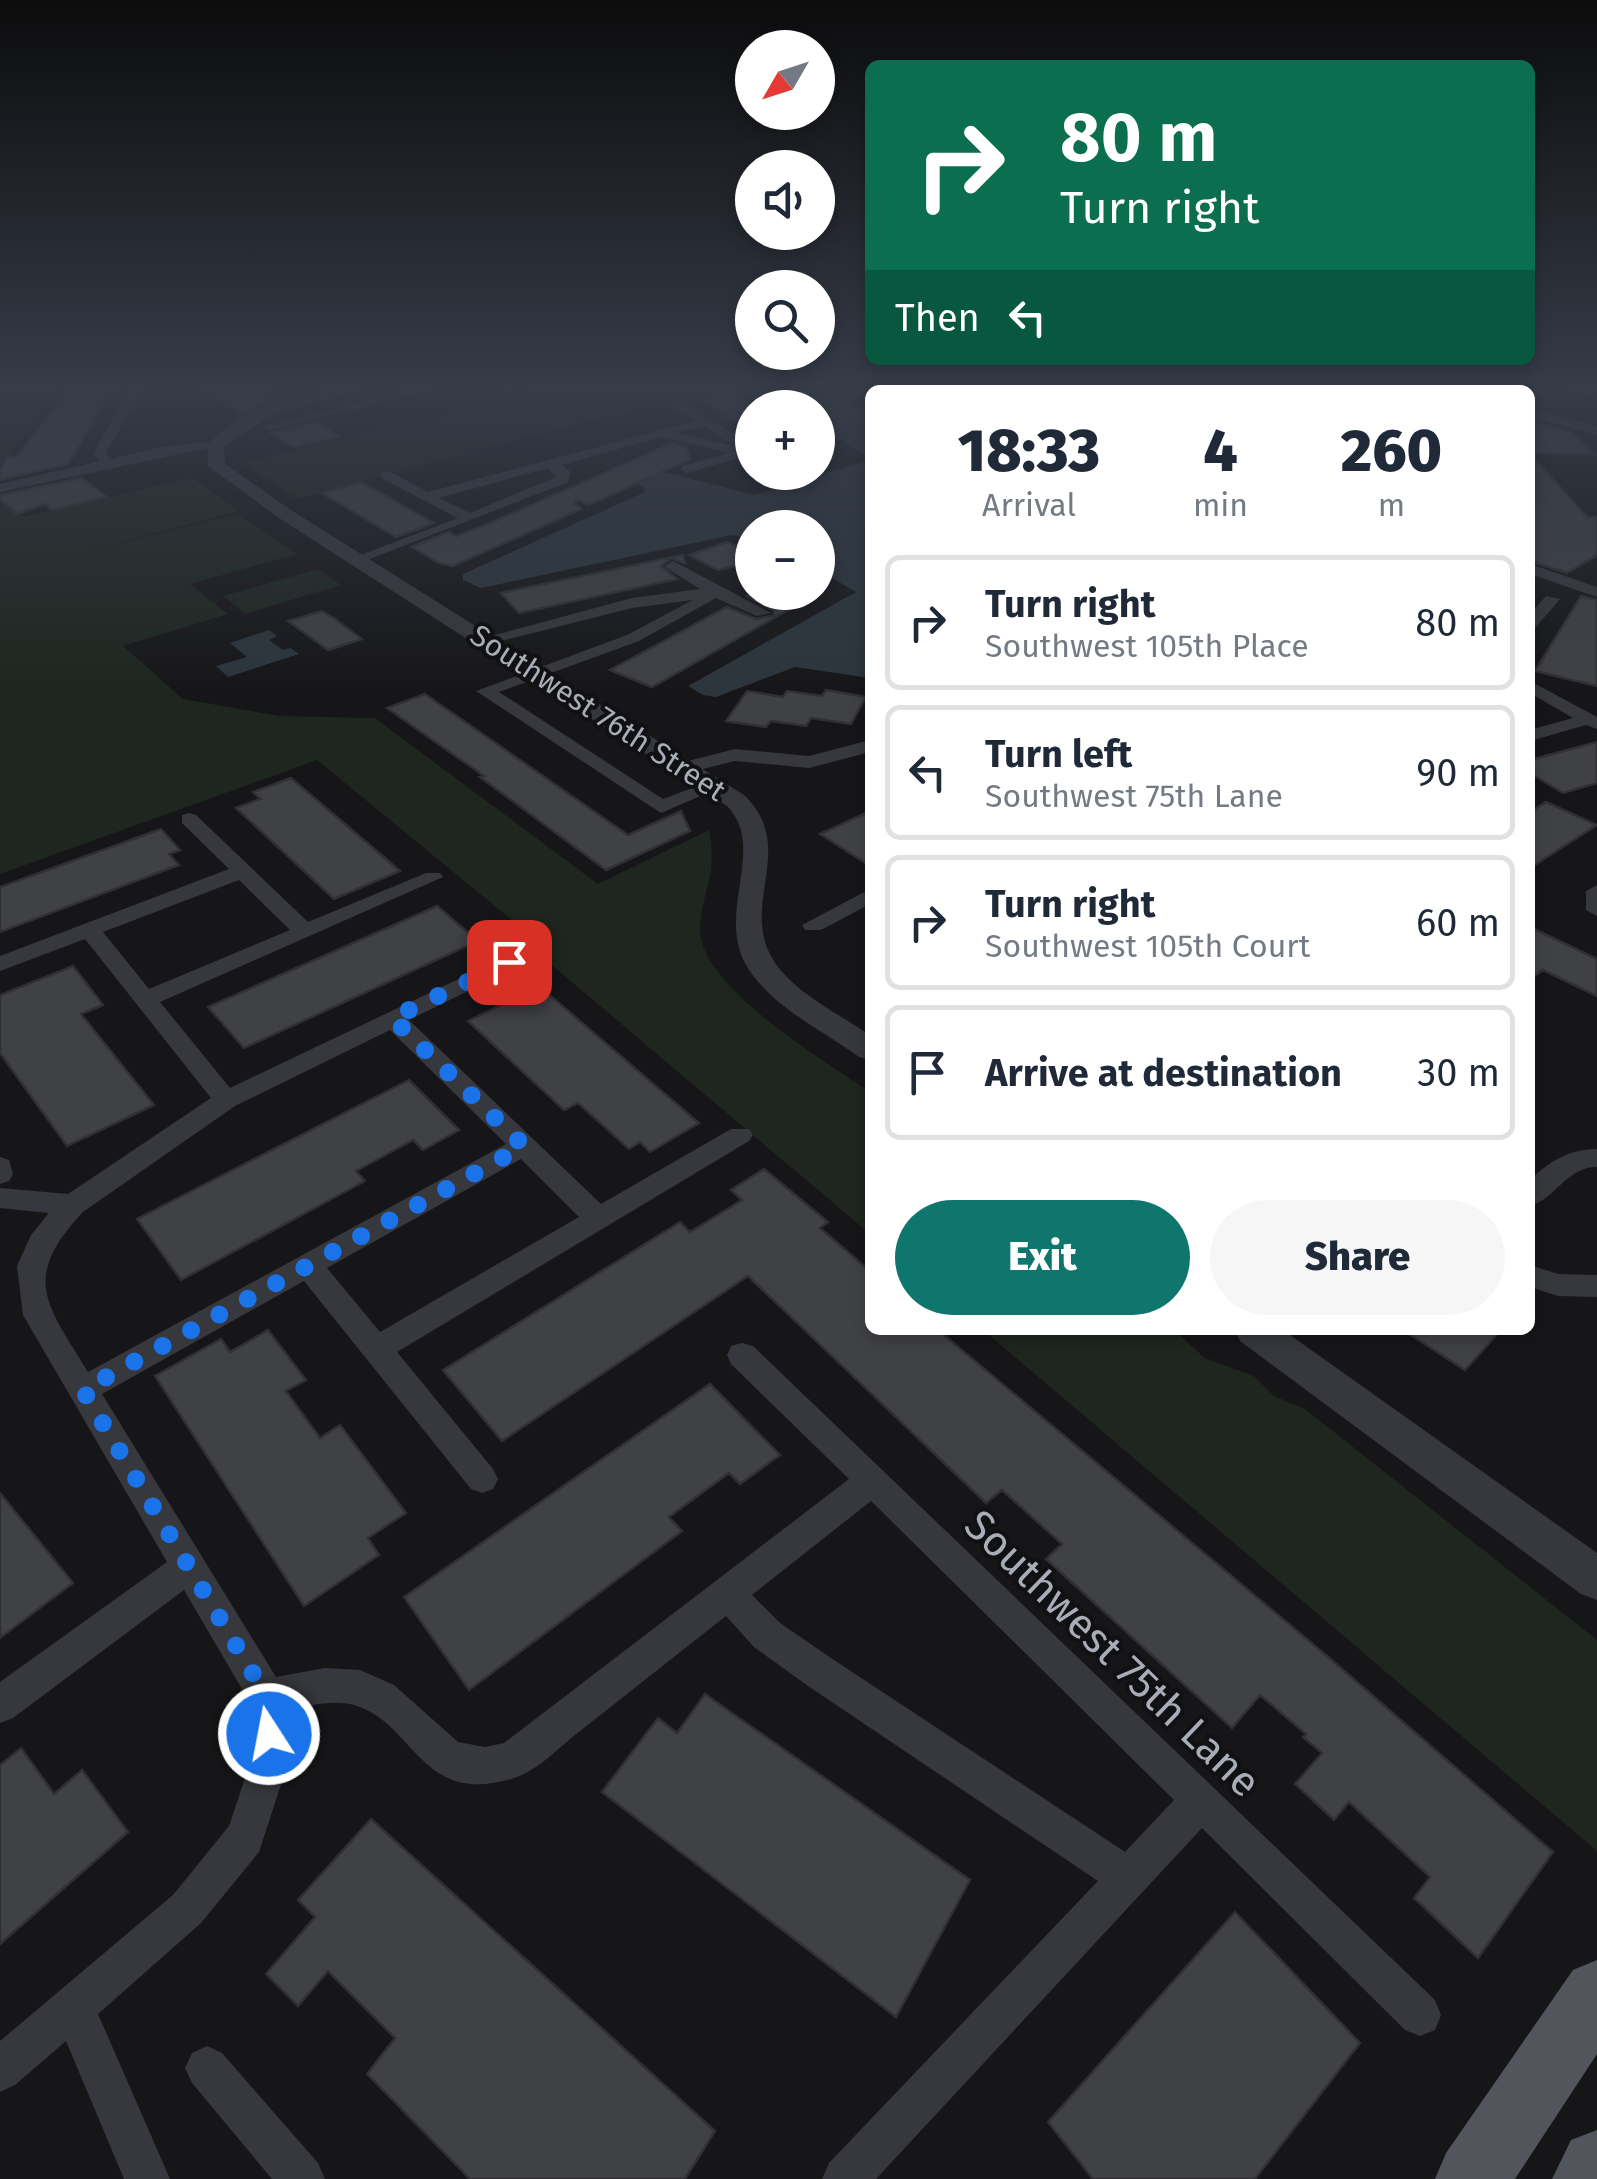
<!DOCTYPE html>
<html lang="en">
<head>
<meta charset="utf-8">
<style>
  :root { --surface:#fff; --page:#f6f6f7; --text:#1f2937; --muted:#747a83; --line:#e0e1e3; --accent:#0f766e }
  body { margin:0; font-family:"Fira Sans",sans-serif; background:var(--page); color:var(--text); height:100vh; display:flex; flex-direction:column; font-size:38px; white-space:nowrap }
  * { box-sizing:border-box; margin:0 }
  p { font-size:32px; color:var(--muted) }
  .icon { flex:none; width:55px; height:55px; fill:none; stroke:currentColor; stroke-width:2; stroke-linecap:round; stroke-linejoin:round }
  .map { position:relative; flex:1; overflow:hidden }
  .details { position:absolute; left:865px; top:385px; width:670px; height:950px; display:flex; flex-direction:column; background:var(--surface); border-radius:15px; box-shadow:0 5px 15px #0003 }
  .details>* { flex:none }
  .guide { position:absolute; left:865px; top:60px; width:670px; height:305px; border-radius:15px; box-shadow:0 5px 15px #0003; background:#0b6e4f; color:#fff; overflow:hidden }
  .needle { width:65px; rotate:231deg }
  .buttons { position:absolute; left:735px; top:30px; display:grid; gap:20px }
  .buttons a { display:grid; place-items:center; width:100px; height:100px; border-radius:50%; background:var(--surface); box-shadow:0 5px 15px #0003; font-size:50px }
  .pin { position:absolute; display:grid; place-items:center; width:85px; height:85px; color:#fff; margin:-42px; border-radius:20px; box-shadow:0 5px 15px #0006 }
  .me { position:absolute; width:110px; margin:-55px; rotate:349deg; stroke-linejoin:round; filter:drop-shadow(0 0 8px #0008) }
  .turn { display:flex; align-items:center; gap:35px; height:210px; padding:0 30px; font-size:45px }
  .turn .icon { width:130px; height:130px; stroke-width:2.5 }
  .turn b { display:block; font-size:70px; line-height:85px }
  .then { display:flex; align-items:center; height:95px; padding:0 30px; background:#0003; gap:20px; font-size:38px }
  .eta { display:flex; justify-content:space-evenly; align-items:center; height:170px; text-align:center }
  .eta b { font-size:60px; font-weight:800; line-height:70px }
  .button { display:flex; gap:20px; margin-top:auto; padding:20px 30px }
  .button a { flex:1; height:115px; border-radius:60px; background:var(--accent); color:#fff; font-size:40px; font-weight:800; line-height:115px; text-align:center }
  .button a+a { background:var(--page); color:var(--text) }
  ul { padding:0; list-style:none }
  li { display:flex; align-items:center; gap:30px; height:135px; margin:0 20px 15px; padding:0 10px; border:5px solid var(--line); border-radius:15px }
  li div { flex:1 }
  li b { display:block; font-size:38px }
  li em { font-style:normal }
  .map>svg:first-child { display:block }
  .green { fill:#1e261f }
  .water { fill:#2c353c }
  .building { fill:#404145; stroke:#303034; stroke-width:2.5 }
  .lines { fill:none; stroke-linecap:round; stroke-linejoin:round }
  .minor { fill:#37383d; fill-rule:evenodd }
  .tertiary { fill:#37383d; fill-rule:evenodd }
  .primary { fill:#53555c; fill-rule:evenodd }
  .route { stroke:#1a73e8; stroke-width:18; stroke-dasharray:0 32.4 }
  .labels { text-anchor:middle; stroke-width:8; stroke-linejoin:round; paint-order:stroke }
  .far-street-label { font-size:30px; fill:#a8adb8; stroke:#111113 }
  .near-street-label { font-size:42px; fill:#a8adb8; stroke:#111113 }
</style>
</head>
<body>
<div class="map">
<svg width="1597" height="2179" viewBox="0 0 1597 2179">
  <rect width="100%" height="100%" fill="#161618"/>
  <path class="green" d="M4 388H57L3 465 0 478V393Z
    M518 388H746L772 402 765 403 740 389 670 400 479 450 473 447 461 451 465 454 297 499 242 463 529 394Z
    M192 478 239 511 67 557 236 514 297 554 190 584 228 614 123 646 183 699 280 716 375 718 598 884 709 830C718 876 702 889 700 929 699 986 826 1062 870 1092V1234L521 939 529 934 317 760 0 874V498L24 517Z
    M318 569 341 585 245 614 223 596Z
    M983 1330H1174L1205 1358 1254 1376 1274 1396 1305 1409 1597 1640V1851Z"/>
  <path class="water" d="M746 388H800L870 408V678L795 667 716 697 703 695 688 686 856 592 818 570V528H752V539L732 535 481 588 463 580V574L645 492 644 487 608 470 625 462 754 495 868 460 860 451 818 428V408L780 407Z
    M269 630 277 636 269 640 283 650 291 648 299 654 228 677 216 666 247 657 230 643Z"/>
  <path class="building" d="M68 388H114L68 464 0 480V469L8 457 18 456Z
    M198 388H258L276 399 240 414Z
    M731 390 752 403V432L696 397Z
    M1530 421 1571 432 1594 454 1530 453Z
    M316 422 339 436 293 447 271 433Z
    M672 443 686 447 691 459 589 505 578 500 575 503 581 509 453 566 439 563 412 547 449 532 456 536 488 524Z
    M1530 454 1587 517H1597V555L1567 573 1530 561Z
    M82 478 107 497 52 510 45 504 17 514 0 499V495Z
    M359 483H363L434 523 396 537 322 493Z
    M727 542 752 554V562L718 570 689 555Z
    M683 555 685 563 671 558 661 566 677 579 519 613 501 593Z
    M754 592H820L652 687 610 670 727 607 756 619 774 615 773 610 747 596Z
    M1581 596 1597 600V686L1535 671Z
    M322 611 335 619 362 639 328 650 288 621Z
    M826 690 866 697 851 724 811 718 806 726 771 721 766 727 726 721 747 691 783 697 787 691 822 696Z
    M425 694 628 835 681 811 690 831 606 870 480 777 484 776 387 708Z
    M1597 742V783L1563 793 1530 773V760Z
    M291 778 400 871 334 899 236 808 260 799 253 792Z
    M1546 802 1597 825 1530 868V812Z
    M870 811V866L820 834Z
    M161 829 180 850 169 854 179 865 0 932V887Z
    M437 906 478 941 244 1048 208 1007Z
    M1530 927 1597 959V996L1543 970 1530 979Z
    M73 966 103 1005 81 1014 154 1105 67 1146 0 1053V995Z
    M539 986 699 1123 650 1152 640 1142 629 1149 578 1103 564 1110 468 1021Z
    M409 1080 459 1130 423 1150 413 1140 356 1171 365 1181 181 1280 137 1219Z
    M764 1169 828 1222 820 1228 870 1271V1330H938L1327 1656 1553 1852 1478 1958 1414 1898 1430 1877 1349 1802 1334 1820 1295 1784 1322 1753 1303 1737 1306 1734 1260 1695 1232 1728 1046 1559 1062 1544 1002 1490 986 1503 748 1276 502 1441 443 1370 680 1222 690 1232 742 1200 731 1190Z
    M268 1330 306 1380 286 1391 320 1438 340 1425 406 1513 368 1538 379 1555 304 1606 155 1376 221 1339 230 1352Z
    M1403 1330H1501L1465 1370Z
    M710 1384 780 1455 740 1484 729 1473 669 1517 682 1531 469 1690 404 1597Z
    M0 1493 73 1583 0 1638Z
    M705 1694 970 1880 896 2017 602 1792 658 1718 677 1733Z
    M21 1748 54 1794 82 1770 128 1832 0 1944V1765Z
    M371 1819 715 2131 685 2179H470L367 2074 395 2038 328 1971 298 2006 266 1974 315 1917 298 1900Z
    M1235 1912 1360 2043 1255 2179H1093L1048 2122Z"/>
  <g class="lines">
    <path class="minor" d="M131 388H143L106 453 112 459 166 446 216 441 222 445 0 492V484L100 461 93 454Z
      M419 388H440L269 430 263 426Z
      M1429 388H1447L1449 390H1431Z
      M1565 388 1597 391V399L1567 390Z
      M673 398 752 445V454L687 473 680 469 682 466 730 453 661 437 561 465 570 471 568 482 362 562 350 559 458 518 381 478V472H391L428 492 695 421 669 405ZM704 426 738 447 676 433ZM548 468 556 477 470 513 439 498Z
      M1530 409 1597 427V435L1530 417Z
      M673 561 771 613 757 616 716 598 639 641 499 692 663 799 716 779 726 785 661 813 476 691 627 635 693 600 632 608 485 645 477 640 632 598 700 589 668 569 665 566Z
      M1530 564 1597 587V597L1530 574Z
      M1546 596 1560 599 1536 627 1530 629V614Z
      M1530 681 1597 717V729L1586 725 1530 741V730L1573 718 1530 693Z
      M870 740V752L809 768 735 761 687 773 678 767 680 763 735 749 809 756Z
      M189 813 196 815 308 922 426 873H440L443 877 160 1002 230 1088 509 955 520 962 517 967 409 1020 601 1204 731 1129H749L753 1135 749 1141 397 1352 493 1469 498 1479 493 1489 482 1493 471 1489 304 1281 102 1394 276 1677 325 1668 360 1670 394 1685 458 1742 485 1747 504 1743 849 1479 731 1364 727 1355 731 1346 742 1343 753 1346 1435 2000 1441 2015 1435 2030 1420 2036 1405 2030 1202 1828 876 2179H822L829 2163 1098 1881 808 1686 754 1647 726 1616C677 1654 629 1693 580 1731 559 1747 537 1772 511 1779 419 1806 415 1722 354 1705 332 1699 307 1706 285 1711L286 1769 259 1852 201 1923 98 2014 170 2179H124L66 2041 15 2085 0 2092V2041L173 1895 229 1826 248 1769 249 1701 184 1590 13 1718 0 1723V1682L167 1562 23 1315 17 1266 31 1235 49 1213 0 1208V1188L68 1194 211 1098 85 939 0 971V956L229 869 182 823V815ZM239 880 290 930 149 989 103 932ZM390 1030 506 1144 88 1372C47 1304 20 1279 83 1212L235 1106ZM521 1159 579 1217 380 1332 327 1268ZM871 1501 1174 1800 1125 1852 834 1660 780 1623 752 1595Z
      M1597 885V916L1586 910V891Z
      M870 889V904L821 930H805L802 925Z
      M1597 1149V1167C1566 1167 1557 1198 1530 1206V1180C1550 1161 1569 1149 1597 1149Z
      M0 1157 9 1160 13 1174 9 1181 0 1184Z
      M1530 1265 1558 1274 1597 1275V1297L1558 1296 1530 1287Z
      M207 2046 222 2053 318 2163 325 2179H272L192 2083 185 2068 192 2053Z"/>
    <path class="tertiary" d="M340 388H369L270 416 224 446 225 464 291 510 744 795C798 847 740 902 772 958 791 991 839 1014 870 1035V1060L859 1057C822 1030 767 1004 745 963 717 911 767 846 727 806L279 518 208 466V445C241 406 293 397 340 388Z
      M1235 1330H1283L1597 1553V1600L1581 1594 1240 1341Z"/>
    <path class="primary" d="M1597 1960V2054L1515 2179H1435L1446 2153 1573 1970Z
      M1597 2130V2179H1552L1571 2140Z"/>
  </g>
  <linearGradient id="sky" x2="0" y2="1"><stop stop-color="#0c0c0d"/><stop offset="0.56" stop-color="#363c48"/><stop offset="1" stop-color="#363c48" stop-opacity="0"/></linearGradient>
  <rect width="1597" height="693" fill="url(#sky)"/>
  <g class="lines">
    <path class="route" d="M269 1734 267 1697 83 1390 524 1146 392 1018 509 962"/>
  </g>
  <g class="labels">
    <g class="far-street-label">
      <text transform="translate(598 713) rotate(33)" y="10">Southwest 76th Street</text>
    </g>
    <g class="near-street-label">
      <text transform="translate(1113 1653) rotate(44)" y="15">Southwest 75th Lane</text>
    </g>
  </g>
</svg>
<div class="buttons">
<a><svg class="needle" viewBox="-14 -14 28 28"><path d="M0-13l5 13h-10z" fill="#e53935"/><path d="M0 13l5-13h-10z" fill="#747a83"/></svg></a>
<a><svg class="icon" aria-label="sound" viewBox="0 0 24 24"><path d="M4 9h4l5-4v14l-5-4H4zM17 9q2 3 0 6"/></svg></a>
<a><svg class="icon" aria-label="search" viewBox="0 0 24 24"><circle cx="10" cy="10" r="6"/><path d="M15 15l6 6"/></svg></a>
<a>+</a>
<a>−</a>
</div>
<div class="pin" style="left:509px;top:962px;background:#d93025"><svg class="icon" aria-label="arrive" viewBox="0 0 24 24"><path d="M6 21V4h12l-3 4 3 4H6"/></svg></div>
<svg class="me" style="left:269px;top:1734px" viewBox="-20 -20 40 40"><circle r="17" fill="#1a73e8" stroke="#fff" stroke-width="3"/><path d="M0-11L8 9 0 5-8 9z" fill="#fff"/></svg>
<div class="guide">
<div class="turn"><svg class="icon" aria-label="right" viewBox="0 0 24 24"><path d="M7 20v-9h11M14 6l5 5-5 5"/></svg><div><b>80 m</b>Turn right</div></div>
<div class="then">Then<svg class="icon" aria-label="left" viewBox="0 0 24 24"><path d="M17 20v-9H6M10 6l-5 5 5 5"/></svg></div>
</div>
<section class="details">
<div class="eta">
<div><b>18:33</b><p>Arrival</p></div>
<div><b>4</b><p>min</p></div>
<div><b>260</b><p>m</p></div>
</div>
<ul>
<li><svg class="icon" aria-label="right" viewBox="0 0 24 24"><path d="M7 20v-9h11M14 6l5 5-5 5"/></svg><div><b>Turn right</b><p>Southwest 105th Place</p></div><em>80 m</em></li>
<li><svg class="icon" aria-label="left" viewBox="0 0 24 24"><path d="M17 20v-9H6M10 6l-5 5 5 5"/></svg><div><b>Turn left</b><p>Southwest 75th Lane</p></div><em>90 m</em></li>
<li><svg class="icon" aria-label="right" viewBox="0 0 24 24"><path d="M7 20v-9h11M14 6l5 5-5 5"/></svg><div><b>Turn right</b><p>Southwest 105th Court</p></div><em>60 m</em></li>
<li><svg class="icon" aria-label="arrive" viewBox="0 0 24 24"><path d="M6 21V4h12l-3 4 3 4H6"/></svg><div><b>Arrive at destination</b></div><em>30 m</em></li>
</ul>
<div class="button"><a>Exit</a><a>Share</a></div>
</section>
</div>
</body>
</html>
